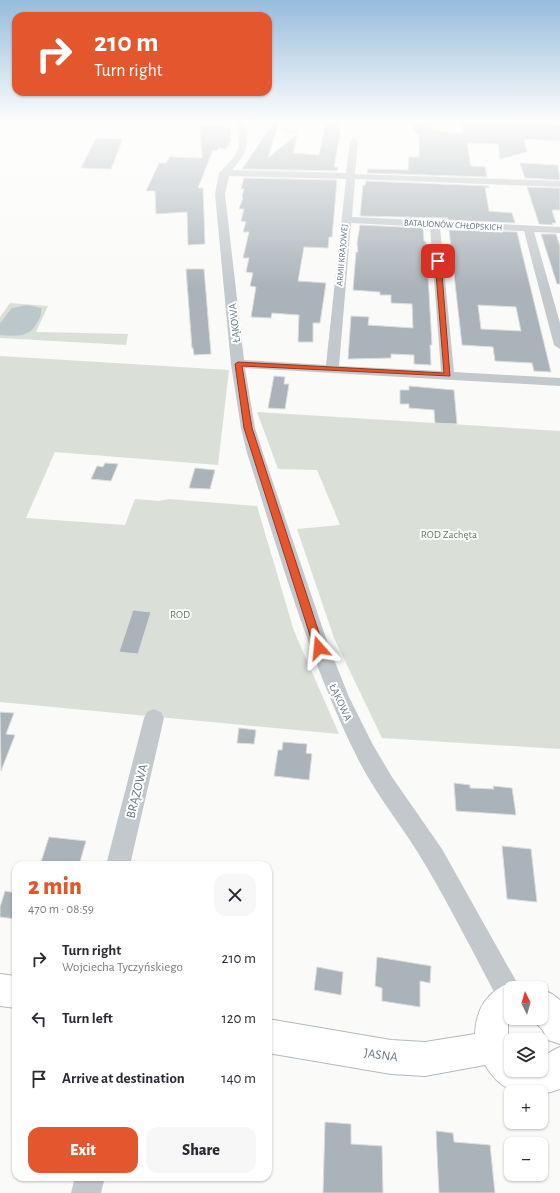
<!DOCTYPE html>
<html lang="en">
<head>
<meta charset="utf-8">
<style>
  :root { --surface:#fff; --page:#f7f7f7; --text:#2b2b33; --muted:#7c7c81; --accent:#e4572e }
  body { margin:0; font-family:"Alegreya Sans",sans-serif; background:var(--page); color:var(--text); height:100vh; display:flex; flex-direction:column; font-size:15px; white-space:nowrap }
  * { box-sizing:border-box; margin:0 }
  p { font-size:13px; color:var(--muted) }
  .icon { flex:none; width:22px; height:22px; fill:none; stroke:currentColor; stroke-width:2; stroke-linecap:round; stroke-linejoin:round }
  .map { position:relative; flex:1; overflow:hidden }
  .panel { position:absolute; left:12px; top:861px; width:260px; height:320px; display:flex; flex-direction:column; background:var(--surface); border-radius:12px; box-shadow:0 1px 3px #0004 }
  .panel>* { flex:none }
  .banner { position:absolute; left:12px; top:12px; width:260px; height:84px; border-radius:12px; box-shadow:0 1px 3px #0004; background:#e4572e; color:#fff; overflow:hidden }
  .needle { width:26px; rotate:355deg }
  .buttons { position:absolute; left:504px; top:981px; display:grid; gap:8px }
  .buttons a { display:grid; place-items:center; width:44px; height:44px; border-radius:8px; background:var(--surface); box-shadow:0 1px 3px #0004; font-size:20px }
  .pin { position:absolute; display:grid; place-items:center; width:34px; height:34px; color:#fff; margin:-17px; border-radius:8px; box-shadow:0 2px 6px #0006 }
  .me { position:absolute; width:44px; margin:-22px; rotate:342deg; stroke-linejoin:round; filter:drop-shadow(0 0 3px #0008) }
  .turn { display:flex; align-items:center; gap:14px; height:84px; padding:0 16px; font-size:18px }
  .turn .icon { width:52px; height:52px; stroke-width:2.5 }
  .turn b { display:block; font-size:28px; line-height:34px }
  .round { display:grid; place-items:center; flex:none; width:42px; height:42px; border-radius:12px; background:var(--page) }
  .summary { display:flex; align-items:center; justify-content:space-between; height:68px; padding:0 16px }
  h1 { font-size:24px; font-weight:800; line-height:30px; color:var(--accent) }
  .primary-button { display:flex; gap:8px; margin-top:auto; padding:8px 16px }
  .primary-button a { flex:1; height:46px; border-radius:12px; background:var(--accent); color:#fff; font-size:16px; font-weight:800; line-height:46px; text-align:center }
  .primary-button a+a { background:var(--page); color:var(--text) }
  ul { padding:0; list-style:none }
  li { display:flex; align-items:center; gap:12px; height:60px; padding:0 16px }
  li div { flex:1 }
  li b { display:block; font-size:15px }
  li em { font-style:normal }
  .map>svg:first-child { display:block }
  .green { fill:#dadfd7 }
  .water { fill:#bbc7cb }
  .building { fill:#aab3b9; stroke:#dcdcda; fill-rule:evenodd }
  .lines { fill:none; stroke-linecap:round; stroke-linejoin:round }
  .secondary-casing { stroke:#b3babf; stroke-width:2 }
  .street { fill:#c3c8cc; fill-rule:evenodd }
  .secondary { fill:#fff; fill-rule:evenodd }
  .route { fill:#e4572e; stroke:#94391e }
  .labels { text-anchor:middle; stroke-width:4; stroke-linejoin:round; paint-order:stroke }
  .far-street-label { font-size:9px; fill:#657683; stroke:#fff }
  .street-label { font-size:11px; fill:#657683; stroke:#fff }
  .park-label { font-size:11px; fill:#687a64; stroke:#fff }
  .near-street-label { font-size:13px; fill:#657683; stroke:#fff }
</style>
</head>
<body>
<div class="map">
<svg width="560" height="1193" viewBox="0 0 560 1193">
  <rect width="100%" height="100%" fill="#fafaf8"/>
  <path class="green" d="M252 122H310L295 134 282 133 285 124Z
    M10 303 48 306 36 332 128 334 126 345 0 338V317Z
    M0 356 229 370 218 465 55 452 26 518 125 525 135 499 159 501 169 499 257 506 294 631 339 734 0 702Z
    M257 412 560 431V749L382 738 334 638 297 529 340 525 317 470 278 469Z"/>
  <path class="water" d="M27 305 41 308C42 314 40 318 37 323 29 338 15 336 0 335V323L12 308Z"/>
  <path class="building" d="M274 122H279L268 158 298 133 293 153 319 155 326 122H338L337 128H341L334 167H338L337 171 242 169Z
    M414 122H432V130L463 134 462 122 560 124V141L524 139 527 152 500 159 498 144 467 143 471 166 485 167 487 177 367 173 368 169 408 170 409 157H419V134L414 132Z
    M200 127H230L231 140 226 149 219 148 217 151 213 150 198 188H203L205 244 188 245 187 212 156 214 155 191H146L159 163H166L170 157 202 158Z
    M96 138 123 139 111 169 81 168Z
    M520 163 558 165 560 180 525 178Z
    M244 178 337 180 332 237H329L328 248 304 247 298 281 326 283 320 323H313V342H298L299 315 272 313 271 318 251 317 256 287 250 286 253 273 246 272 249 258H243L249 232H243L246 222 241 221 244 209H239L243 198 242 196 244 189H241Z
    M366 181 489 186V188L485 187 489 211 512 213 515 223 448 220V218L360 216 363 185H365Z
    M527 187 560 188V210H552L556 223H552L553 225 539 224Z
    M360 225 423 228 424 241 426 242 432 345H430L431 365 414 364V355L391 354V358L348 359 351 316 369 317 368 325 413 328 412 304 391 303V295H380V292L353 290 356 252H358L357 243Z
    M449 230 517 232 551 372 534 371 532 363 495 361 493 347 462 345ZM478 305 516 307 521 331 481 329Z
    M541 234H556L560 246V284H557Z
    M186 269H204L211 354 194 355 193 348H192Z
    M274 376 285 377 284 384H289L285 409 268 408Z
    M409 386 454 390 457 424 435 423 434 410 409 408V404H400V390H409Z
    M105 463 118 464 111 481 91 479 97 466 103 467Z
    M195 468 215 470 210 489 189 488Z
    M133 610 151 612 138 654 119 652Z
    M0 712 14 713 6 734 15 735 1 771Z
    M239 728 256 730 254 744 237 743Z
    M283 742 307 744 306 753 312 754 309 780 274 776 278 750H282Z
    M454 783 470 785V788L494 789 493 786 512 788 516 815 456 811Z
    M49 837 86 841 79 865H40Z
    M502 846 531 849 537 902 507 899Z
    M5 891 16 893V919L0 917V907Z
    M377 957 431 966 430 983 420 981V1007L382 1001V988L375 986Z
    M317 967 343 972 341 995 314 990Z
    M325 1122 351 1124V1144L382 1146 383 1193H323Z
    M436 1131 453 1133 454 1142 490 1145 495 1193H439Z"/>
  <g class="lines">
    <defs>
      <path id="secondary" d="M0 974 16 976V1008L0 1006Z
        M511 982 523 988H511L512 1018 508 1023V1037L511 1045V1070H541C541 1057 548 1052 560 1047V1089L541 1095V1092C513 1092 501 1091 485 1065L425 1076 391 1074 268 1053V1019L391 1040 425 1042 475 1034C476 1008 487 992 511 982Z
        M541 989 552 994 560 1000V1044L548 1040 542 1029 531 1018H541Z"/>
    </defs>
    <use href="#secondary" class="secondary-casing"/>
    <path class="street" d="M236 122H244C249 146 248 151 232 170L346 173 350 141 354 138 358 141 355 174 560 181V187L355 179 352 217 560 227V233L534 232 560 323V349L554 345 524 231 440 228 454 372 560 378V386L245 368 255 428 263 453 329 647 349 697 373 745 392 777 442 849 520 988H511V1011L502 1007C477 960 453 912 426 866 405 829 376 796 357 757 309 660 280 556 247 453L241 428 231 364 215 194 219 173 234 157 239 147ZM229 176 346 179 326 365 244 360 225 194ZM351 223 430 227 441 371 339 366Z
      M154 709 161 712 164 718 130 865H106L144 718 147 712Z
      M75 1177H105L101 1193H71Z"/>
    <use href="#secondary" class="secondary"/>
  </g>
  <linearGradient id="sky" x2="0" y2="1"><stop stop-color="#96bcdc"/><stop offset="0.42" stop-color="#fdfdfc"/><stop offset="1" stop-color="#fdfdfc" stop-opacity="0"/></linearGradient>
  <rect width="560" height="289" fill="url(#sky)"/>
  <path class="route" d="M438 259 441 261 450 376 242 366 252 428 324 648 319 651 314 648 244 428 235 364 238 362 444 373 435 261Z"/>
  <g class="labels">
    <g class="far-street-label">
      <text transform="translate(453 225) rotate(3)" y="3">BATALIONÓW CHŁOPSKICH</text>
      <text transform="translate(342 255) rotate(-85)" y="3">ARMII KRAJOWEJ</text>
    </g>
    <g class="street-label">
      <text transform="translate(234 323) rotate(-96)" y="4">ŁĄKOWA</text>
      <text transform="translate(341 702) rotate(65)" y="4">ŁĄKOWA</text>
    </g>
    <g class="park-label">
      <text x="449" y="538">ROD Zachęta</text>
      <text x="180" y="618">ROD</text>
    </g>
    <g class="near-street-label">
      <text transform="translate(136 791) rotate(-76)" y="5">BRĄZOWA</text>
      <text transform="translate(381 1054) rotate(8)" y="5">JASNA</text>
    </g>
  </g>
</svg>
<div class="buttons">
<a><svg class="needle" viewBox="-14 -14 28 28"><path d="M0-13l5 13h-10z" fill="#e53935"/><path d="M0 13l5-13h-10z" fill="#7c7c81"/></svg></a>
<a><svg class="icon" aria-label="layers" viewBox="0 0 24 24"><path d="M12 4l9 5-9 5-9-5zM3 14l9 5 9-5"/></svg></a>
<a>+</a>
<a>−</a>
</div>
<div class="pin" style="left:438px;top:261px;background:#d93025"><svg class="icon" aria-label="arrive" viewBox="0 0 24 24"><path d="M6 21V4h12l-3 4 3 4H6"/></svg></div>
<svg class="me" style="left:319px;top:648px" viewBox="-20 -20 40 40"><path d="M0-17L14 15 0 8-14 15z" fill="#e4572e" stroke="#fff" stroke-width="4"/></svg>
<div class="banner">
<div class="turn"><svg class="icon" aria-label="right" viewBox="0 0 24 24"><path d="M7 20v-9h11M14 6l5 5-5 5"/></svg><div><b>210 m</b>Turn right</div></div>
</div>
<section class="panel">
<div class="summary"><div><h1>2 min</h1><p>470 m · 08:59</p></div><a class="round"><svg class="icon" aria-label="close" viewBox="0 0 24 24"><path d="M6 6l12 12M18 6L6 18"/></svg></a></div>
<ul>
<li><svg class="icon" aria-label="right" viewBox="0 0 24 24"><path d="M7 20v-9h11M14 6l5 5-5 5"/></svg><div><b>Turn right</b><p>Wojciecha Tyczyńskiego</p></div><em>210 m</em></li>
<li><svg class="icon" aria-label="left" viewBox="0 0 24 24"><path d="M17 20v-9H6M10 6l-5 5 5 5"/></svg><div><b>Turn left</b></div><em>120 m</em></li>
<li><svg class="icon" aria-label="arrive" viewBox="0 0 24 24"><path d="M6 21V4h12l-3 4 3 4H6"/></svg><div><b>Arrive at destination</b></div><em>140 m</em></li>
</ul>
<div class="primary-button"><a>Exit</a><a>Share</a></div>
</section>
</div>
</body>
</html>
